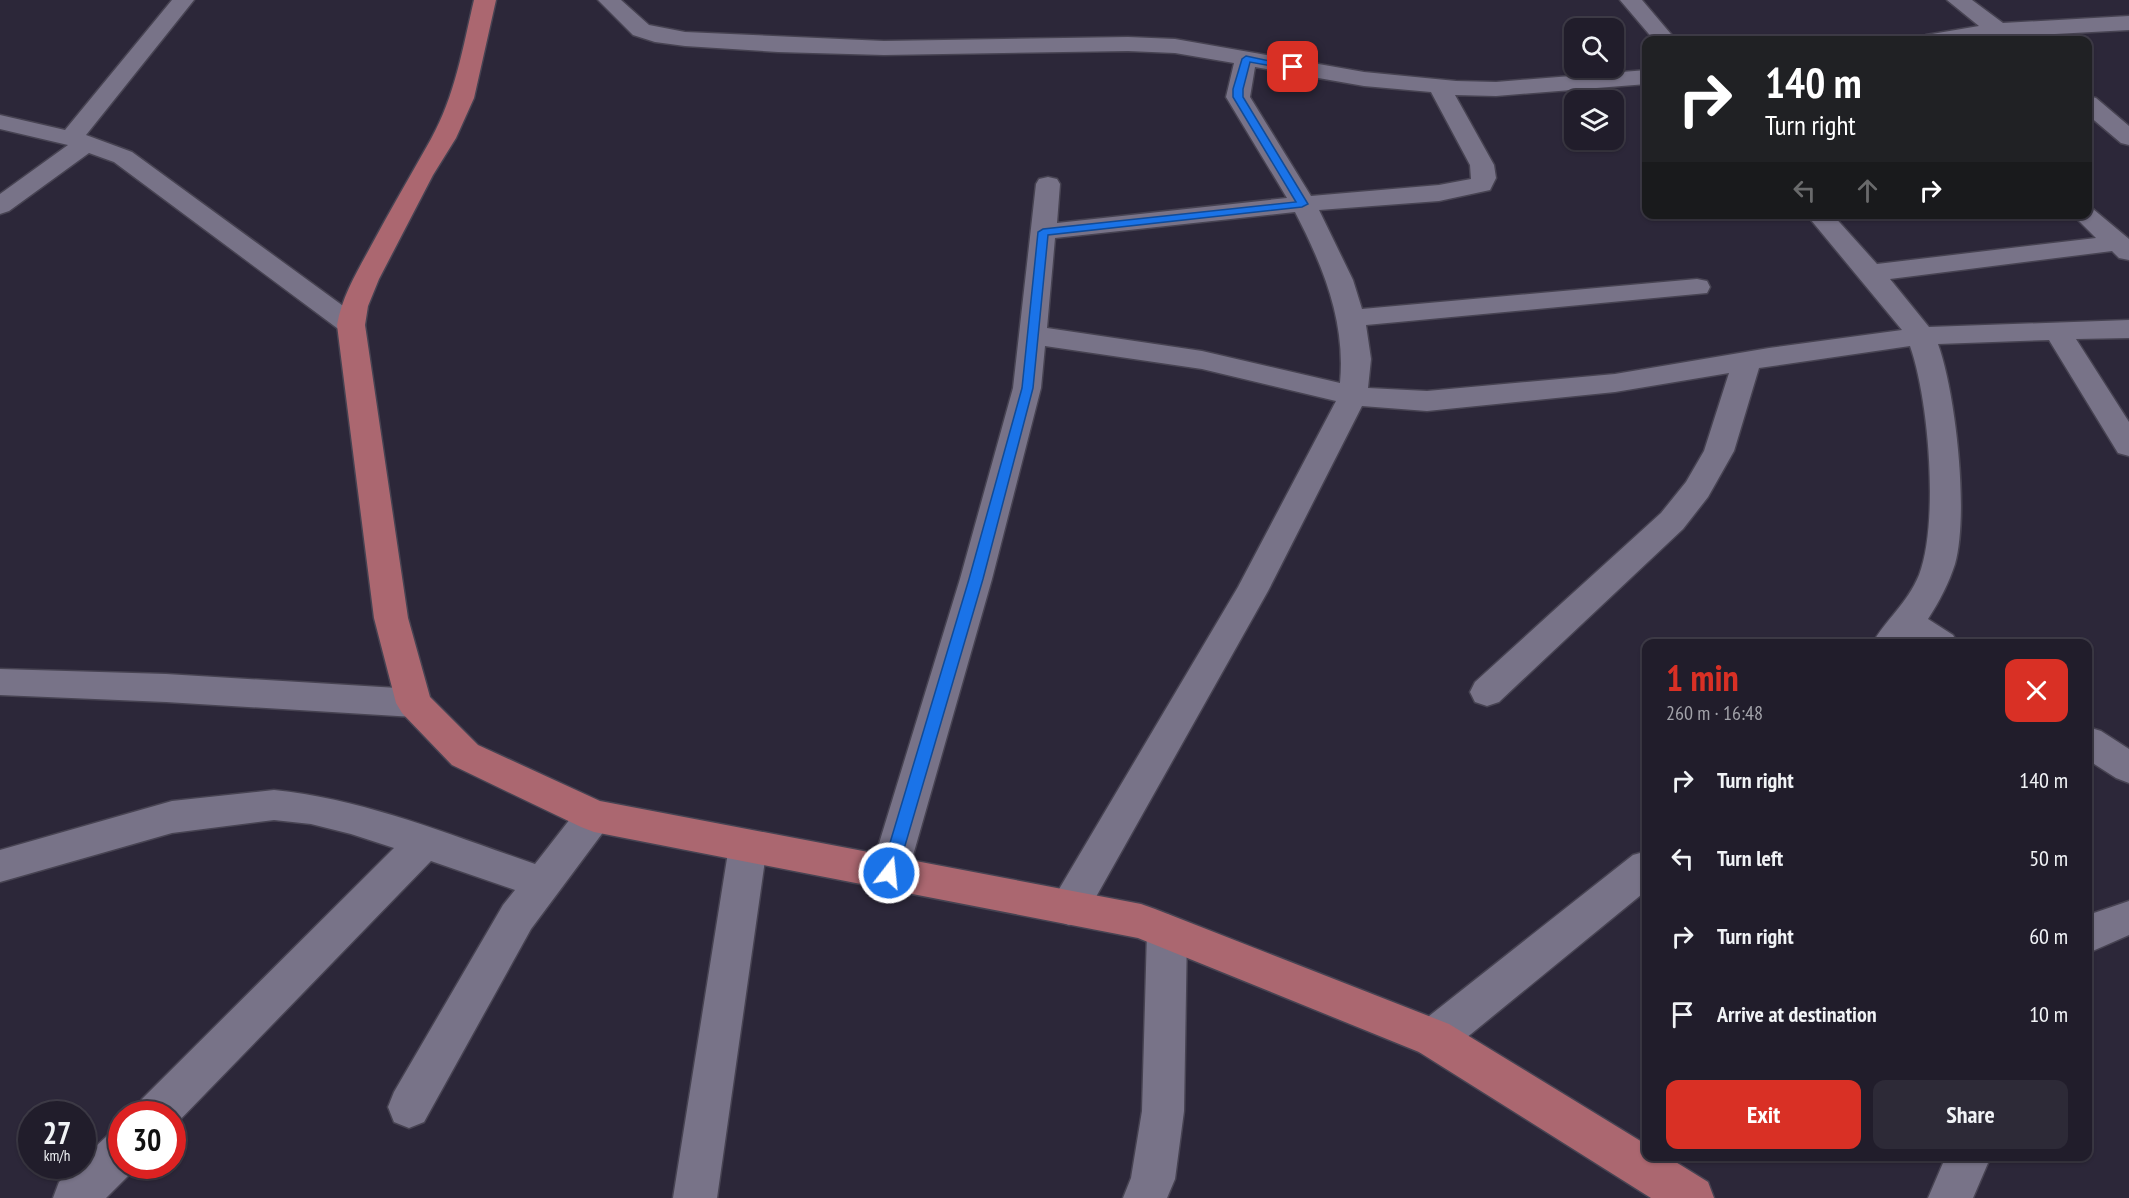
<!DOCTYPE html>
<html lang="en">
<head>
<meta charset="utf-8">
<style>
  :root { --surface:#211d2b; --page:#2d2a37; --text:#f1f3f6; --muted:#a2a2a9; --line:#3e3b47; --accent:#d93025 }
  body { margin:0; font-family:"PT Sans Narrow",sans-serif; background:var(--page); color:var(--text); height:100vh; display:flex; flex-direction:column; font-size:22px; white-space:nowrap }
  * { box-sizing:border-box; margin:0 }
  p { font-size:20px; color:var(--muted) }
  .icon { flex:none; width:33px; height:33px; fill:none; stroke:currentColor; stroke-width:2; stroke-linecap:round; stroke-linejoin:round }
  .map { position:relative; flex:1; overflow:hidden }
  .sheet { position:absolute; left:1642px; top:639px; width:450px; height:522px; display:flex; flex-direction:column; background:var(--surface); border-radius:12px; box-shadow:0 2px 4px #0004,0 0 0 2px var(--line) }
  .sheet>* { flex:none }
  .banner { position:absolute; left:1642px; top:36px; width:450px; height:183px; border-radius:12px; box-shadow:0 2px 4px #0004,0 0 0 2px var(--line); background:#202124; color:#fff; overflow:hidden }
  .tools { position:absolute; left:1564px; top:18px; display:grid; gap:12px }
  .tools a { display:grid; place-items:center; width:60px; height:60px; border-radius:12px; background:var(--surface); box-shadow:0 2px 4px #0004,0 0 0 2px var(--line); font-size:30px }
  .speed { position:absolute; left:18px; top:1101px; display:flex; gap:12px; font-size:30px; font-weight:700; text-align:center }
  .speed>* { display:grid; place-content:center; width:78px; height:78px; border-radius:50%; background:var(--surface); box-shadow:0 2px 4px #0004,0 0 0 2px var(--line); line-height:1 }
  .speed small { font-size:15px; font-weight:400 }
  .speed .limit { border:9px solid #d22; background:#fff; color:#111 }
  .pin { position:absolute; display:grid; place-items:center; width:51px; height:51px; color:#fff; margin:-26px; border-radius:12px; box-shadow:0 3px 9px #0006 }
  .me { position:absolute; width:66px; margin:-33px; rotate:16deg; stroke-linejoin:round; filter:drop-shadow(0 0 4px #0008) }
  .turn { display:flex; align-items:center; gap:21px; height:126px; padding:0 24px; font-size:27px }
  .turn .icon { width:78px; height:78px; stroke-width:2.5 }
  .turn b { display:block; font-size:42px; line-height:51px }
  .lanes { display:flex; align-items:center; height:57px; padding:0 24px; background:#0003; justify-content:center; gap:30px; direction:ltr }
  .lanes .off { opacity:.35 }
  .round { display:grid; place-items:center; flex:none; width:63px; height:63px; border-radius:12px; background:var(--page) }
  .head { display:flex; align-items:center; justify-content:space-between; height:102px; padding:0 24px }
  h1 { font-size:36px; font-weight:600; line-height:45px; color:var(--accent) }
  .button { display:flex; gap:12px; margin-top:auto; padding:12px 24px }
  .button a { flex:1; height:69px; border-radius:12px; background:var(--accent); color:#fff; font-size:24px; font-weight:600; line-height:69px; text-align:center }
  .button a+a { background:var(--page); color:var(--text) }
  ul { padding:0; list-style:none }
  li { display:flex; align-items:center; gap:18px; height:78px; padding:0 24px }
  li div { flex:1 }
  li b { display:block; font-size:22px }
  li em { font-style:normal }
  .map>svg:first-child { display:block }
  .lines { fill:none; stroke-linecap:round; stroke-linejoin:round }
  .minor-casing { stroke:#474352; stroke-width:3 }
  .major-casing { stroke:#474352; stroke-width:3 }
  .minor { fill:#787388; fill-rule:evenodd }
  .major { fill:#ab6770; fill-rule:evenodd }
  .route { fill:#1a73e8; stroke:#114b97; stroke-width:1.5 }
</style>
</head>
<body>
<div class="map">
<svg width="2129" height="1198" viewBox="0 0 2129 1198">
  <rect width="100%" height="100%" fill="#2c2739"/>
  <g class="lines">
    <defs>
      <path id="minor" d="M172 0H194L86 135 132 152 361 319 365 325 361 331 351 334 341 331 114 162 89 153 9 211 0 214V194L68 145 0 129V115L65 130Z
        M598 0H621L649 25 685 32 884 41 1128 37 1175 39 1364 72 1456 81 1496 82 1647 70V84L1496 96 1455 95 1494 165 1496 178 1490 190 1439 201 1319 210 1353 280 1362 309 1697 279 1707 281 1710 287 1707 293 1366 325 1371 359 1368 388 1427 391 1615 374 1769 348 1902 330 1806 214H1832L1877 264 2096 238 2072 214H2088V207L2093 209 2129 239V260L2119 258 2112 251 1890 279 1929 327 2129 320V338L2076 339 2129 422V456L2118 453 2049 340 1938 344C1956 394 1969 514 1955 564 1949 583 1939 602 1928 619L1953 635 1958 644H1915L1912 641 1910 644H1872C1886 619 1907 604 1919 575 1939 523 1929 399 1910 346L1759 368 1734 451 1708 497 1683 529 1499 702 1487 706 1475 702 1470 692 1475 682 1661 513 1686 482 1704 451 1729 373 1615 392 1427 411 1362 406 1268 591 1083 920 1069 925 1055 920 1049 908 1055 896 1238 587 1336 401 1202 369 1045 346 1041 388 992 579 908 873 903 885 889 890 875 885 870 873 960 579 1013 388 1036 184 1039 179 1048 177 1057 179 1060 184 1057 223 1287 198 1226 97 1234 63 1175 53 1128 51 884 55 778 52 685 46 655 42 633 35ZM1255 67 1364 86 1431 92 1470 165 1471 179 1439 185 1311 196 1250 97ZM1295 212C1323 266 1346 322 1340 383L1202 351 1047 328 1055 238Z
        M1620 0H1642L1676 40H1654Z
        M1947 0H1972L2003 23 2129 16V30L2017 36 2016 40H1998L1993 37 1973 40H1923L1926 35 1979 26Z
        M2088 96 2096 98 2129 126V145L2121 143 2088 115Z
        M0 669 166 674 414 689 426 693 432 703 426 713 414 717 166 702 0 695Z
        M2088 727 2101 731 2129 749V783L2116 778 2088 760Z
        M274 790C364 799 450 835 535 864L581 805 594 800 607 805 613 816 607 827 531 929 424 1122 409 1128 394 1122 388 1107 394 1092 503 905 515 890 431 861 172 1128V1114H136L142 1099 394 848 351 834 311 824 274 820 172 833 0 882V850L172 801Z
        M748 830 761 835 767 846 717 1198H673L729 846 735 835Z
        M1647 851V890L1449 1052 1434 1057 1419 1052 1413 1038 1419 1024 1633 855Z
        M2129 901V935L2088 953V915Z
        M1167 914 1181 920 1187 932 1184 1111 1175 1179 1167 1198H1123L1131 1178 1142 1111 1147 932 1153 920Z
        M122 1130V1166H138L106 1198H53L59 1182 76 1166H82V1159L107 1136Z
        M1946 1156H1991L1973 1198H1928Z"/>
      <path id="major" d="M474 0H496L474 98 456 138 433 175 379 279 368 306 365 325 408 618 430 697 478 745 600 801 1141 904 1155 909 1449 1024 1647 1145V1156H1666L1708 1182 1714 1198H1651L1419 1052 1138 938 594 832 581 827 452 765 402 713 396 703 374 618 337 325C342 296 357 272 371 246 390 210 411 175 431 139 455 96 463 47 474 0Z"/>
    </defs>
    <use href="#minor" class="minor-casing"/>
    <use href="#major" class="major-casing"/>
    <use href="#minor" class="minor"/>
    <use href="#major" class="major"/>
  </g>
  <path class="route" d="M1246 56 1298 67 1293 70 1250 62 1243 89V97L1308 204 1302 207 1048 235 1033 388 983 579 897 873 895 878 889 880 884 878 881 873 969 579 1022 388 1038 232 1043 229 1296 202 1233 97V89L1242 59Z"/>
</svg>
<div class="tools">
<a><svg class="icon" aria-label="search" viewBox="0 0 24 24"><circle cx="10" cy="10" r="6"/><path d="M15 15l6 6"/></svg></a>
<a><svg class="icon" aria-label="layers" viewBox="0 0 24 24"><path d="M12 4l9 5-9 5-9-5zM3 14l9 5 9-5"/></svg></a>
</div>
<div class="speed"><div>27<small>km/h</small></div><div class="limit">30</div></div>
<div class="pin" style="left:1293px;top:67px;background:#d93025"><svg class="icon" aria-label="arrive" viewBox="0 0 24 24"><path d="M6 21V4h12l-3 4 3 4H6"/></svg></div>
<svg class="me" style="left:889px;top:873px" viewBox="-20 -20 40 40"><circle r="17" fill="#1a73e8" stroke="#fff" stroke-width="3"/><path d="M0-11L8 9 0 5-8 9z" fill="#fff"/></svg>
<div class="banner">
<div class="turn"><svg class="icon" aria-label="right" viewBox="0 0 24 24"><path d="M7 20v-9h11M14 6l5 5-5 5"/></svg><div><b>140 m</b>Turn right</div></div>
<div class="lanes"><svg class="icon off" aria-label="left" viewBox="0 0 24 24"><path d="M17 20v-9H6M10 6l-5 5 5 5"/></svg><svg class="icon off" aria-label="ahead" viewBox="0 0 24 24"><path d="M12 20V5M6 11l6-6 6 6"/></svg><svg class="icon" aria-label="right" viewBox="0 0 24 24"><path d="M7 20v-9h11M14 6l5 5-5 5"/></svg></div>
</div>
<section class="sheet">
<div class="head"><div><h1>1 min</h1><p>260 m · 16:48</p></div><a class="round" style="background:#d93025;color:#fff"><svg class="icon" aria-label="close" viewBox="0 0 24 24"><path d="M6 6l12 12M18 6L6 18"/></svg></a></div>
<ul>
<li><svg class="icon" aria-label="right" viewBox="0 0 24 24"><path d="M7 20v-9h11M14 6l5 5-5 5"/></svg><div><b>Turn right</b></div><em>140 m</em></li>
<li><svg class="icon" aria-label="left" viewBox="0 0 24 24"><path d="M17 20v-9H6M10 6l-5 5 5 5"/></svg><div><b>Turn left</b></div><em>50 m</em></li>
<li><svg class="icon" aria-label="right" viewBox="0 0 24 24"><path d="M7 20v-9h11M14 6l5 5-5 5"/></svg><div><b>Turn right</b></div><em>60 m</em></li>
<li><svg class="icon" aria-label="arrive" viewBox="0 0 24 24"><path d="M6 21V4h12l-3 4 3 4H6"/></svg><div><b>Arrive at destination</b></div><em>10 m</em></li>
</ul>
<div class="button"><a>Exit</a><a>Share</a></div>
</section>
</div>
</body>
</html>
